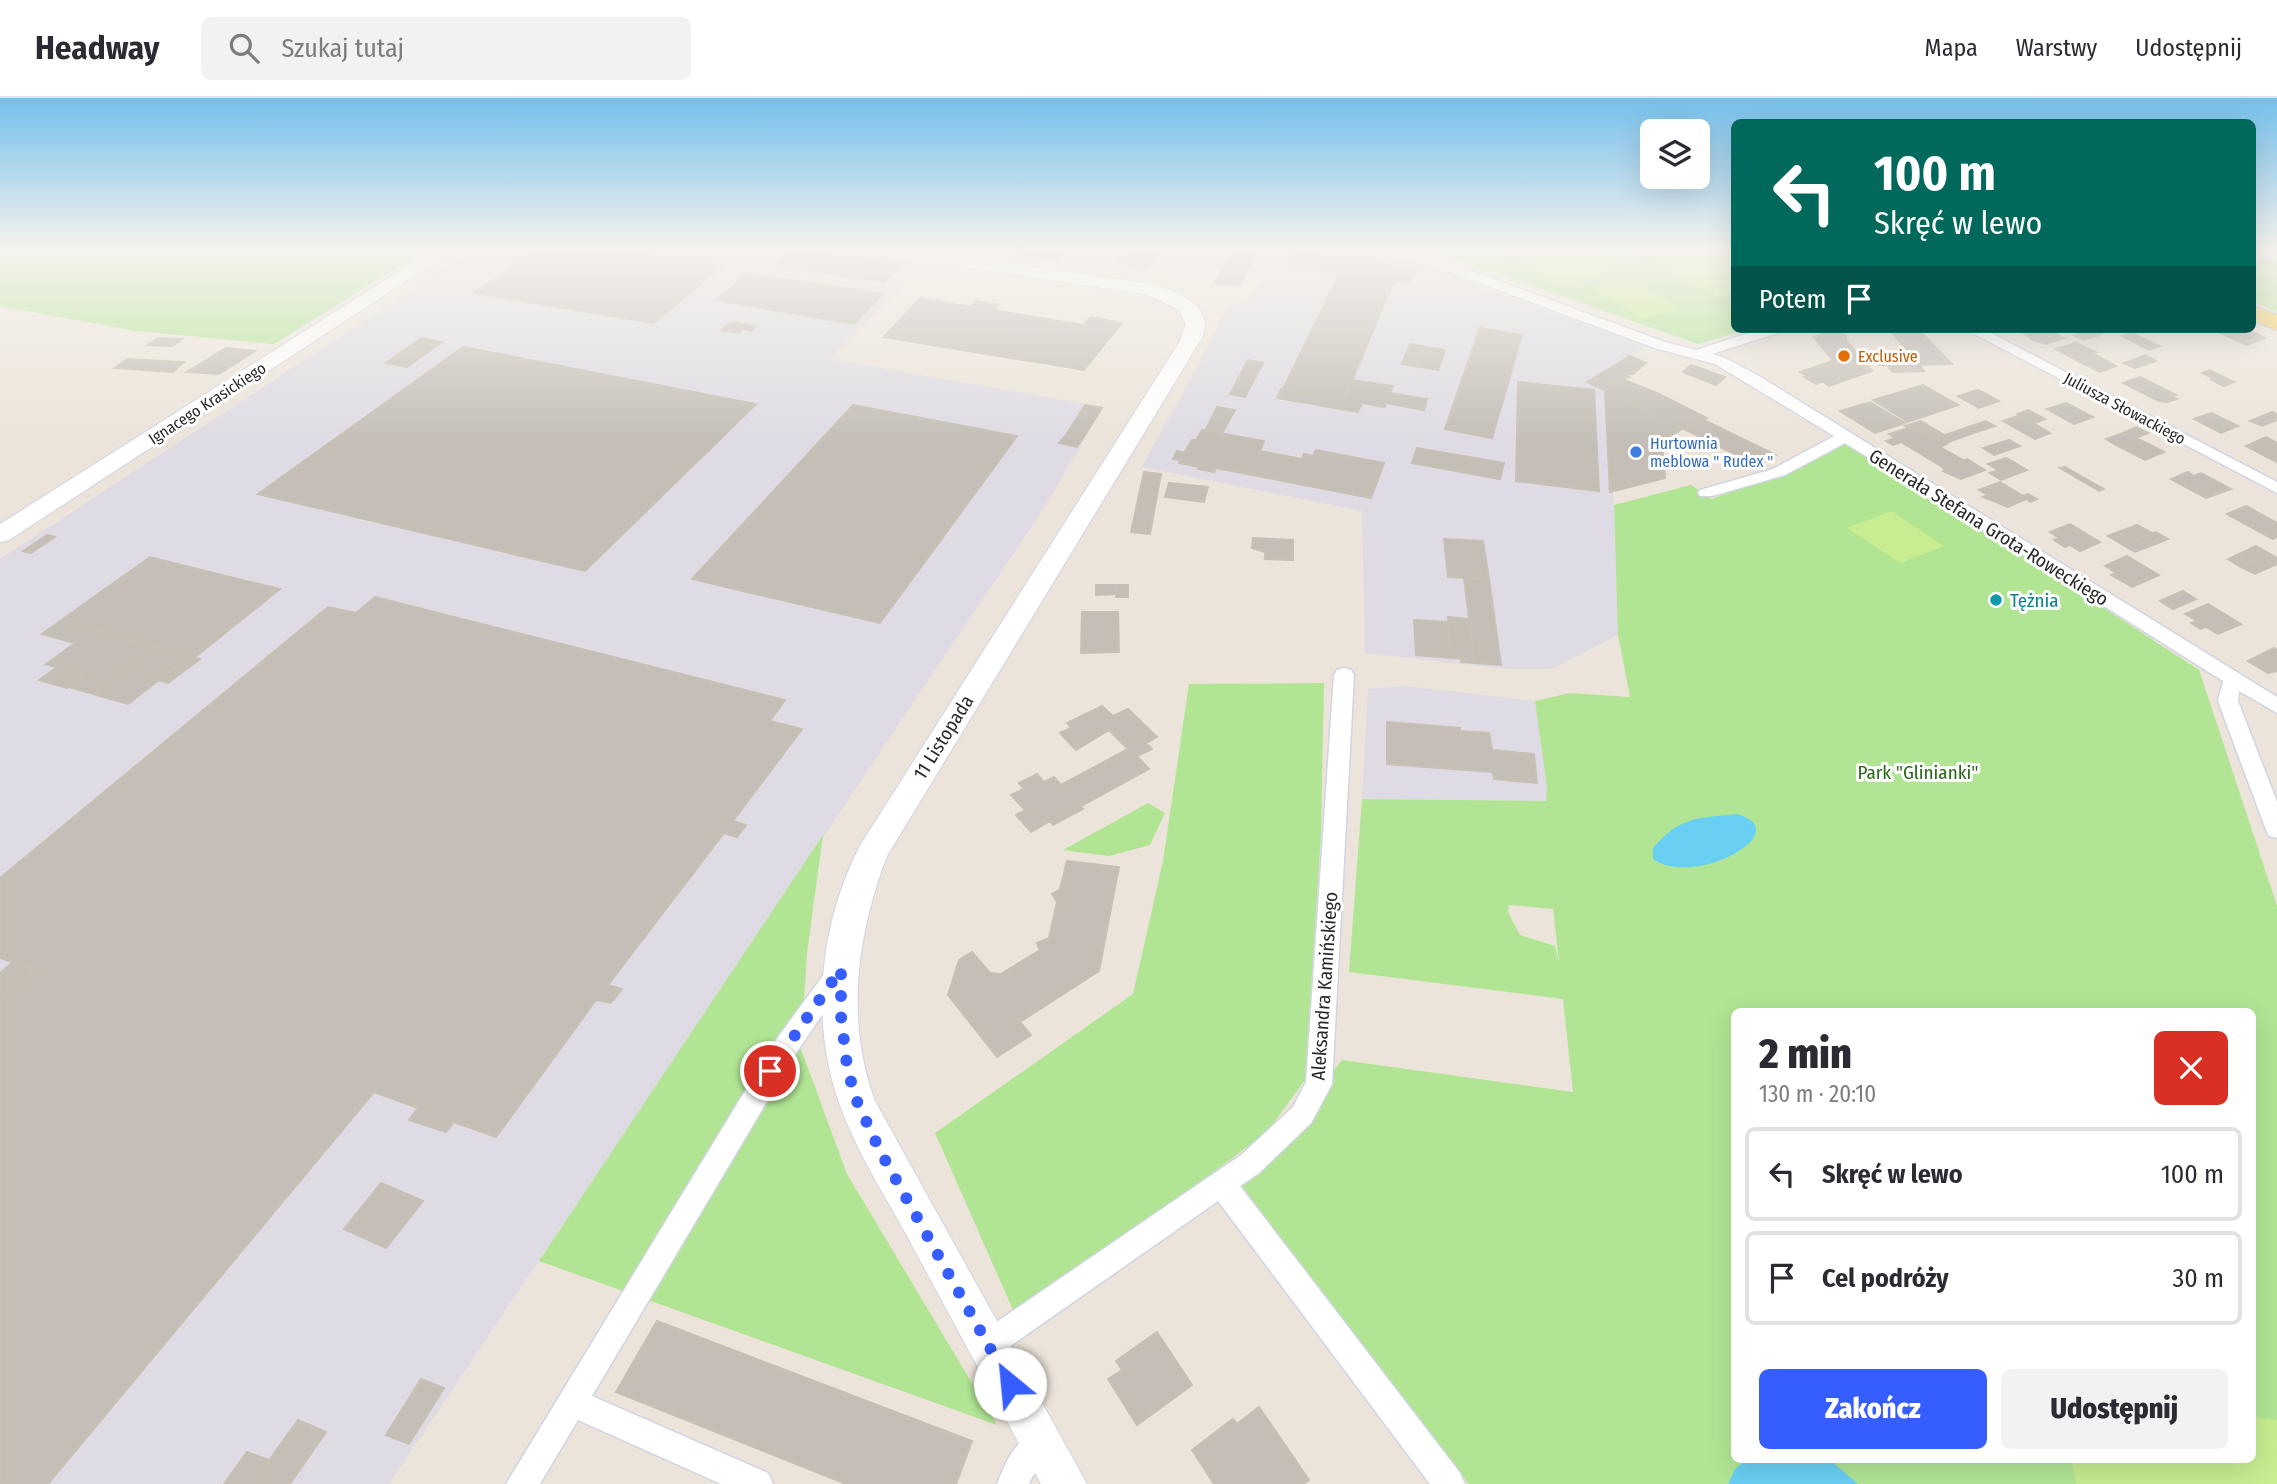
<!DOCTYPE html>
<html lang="pl">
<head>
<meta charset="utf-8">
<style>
  :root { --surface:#fff; --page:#f2f2f3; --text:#2b2b33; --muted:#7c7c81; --line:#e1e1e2; --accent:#355dff }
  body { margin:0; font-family:"Fira Sans Condensed",sans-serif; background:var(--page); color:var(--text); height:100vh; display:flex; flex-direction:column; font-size:26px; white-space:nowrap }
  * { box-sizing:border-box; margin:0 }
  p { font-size:23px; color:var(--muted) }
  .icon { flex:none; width:38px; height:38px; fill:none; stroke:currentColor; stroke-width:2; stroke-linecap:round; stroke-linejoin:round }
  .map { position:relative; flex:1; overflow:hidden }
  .sheet { position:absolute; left:1731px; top:910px; width:525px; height:455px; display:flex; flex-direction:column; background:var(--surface); border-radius:10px; box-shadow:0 7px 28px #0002 }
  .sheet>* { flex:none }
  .banner { position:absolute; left:1731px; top:21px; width:525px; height:214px; border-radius:10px; box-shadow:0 7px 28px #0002; background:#00695c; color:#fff; overflow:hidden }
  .fabs { position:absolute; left:1640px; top:21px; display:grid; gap:14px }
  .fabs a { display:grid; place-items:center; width:70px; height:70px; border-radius:10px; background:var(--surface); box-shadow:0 7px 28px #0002; font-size:35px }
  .pin { position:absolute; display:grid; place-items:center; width:60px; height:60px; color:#fff; margin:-30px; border:4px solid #fff; border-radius:50%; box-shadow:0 2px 7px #0007 }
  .me { position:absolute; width:77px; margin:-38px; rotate:332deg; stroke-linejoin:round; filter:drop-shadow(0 0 5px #0008) }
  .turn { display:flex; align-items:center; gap:24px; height:147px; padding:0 28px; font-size:32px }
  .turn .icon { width:91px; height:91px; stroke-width:2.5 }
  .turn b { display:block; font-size:49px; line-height:60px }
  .then { display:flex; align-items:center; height:66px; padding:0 28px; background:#0003; gap:14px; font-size:26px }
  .round { display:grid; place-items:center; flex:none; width:74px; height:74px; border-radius:10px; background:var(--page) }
  .headline { display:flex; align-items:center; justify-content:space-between; height:119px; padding:0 28px }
  h1 { font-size:42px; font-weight:800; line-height:52px }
  .cta { display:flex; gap:14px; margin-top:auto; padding:14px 28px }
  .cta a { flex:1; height:80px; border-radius:10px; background:var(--accent); color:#fff; font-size:28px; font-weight:800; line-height:80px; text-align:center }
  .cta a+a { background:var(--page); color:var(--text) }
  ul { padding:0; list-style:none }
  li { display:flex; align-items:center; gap:21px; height:94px; margin:0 14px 10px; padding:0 14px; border:4px solid var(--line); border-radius:10px }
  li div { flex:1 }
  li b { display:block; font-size:26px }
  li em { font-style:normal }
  header { display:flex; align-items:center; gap:42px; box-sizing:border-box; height:98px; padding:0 35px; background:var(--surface); border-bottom:2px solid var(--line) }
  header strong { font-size:33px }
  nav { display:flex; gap:38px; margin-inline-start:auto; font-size:24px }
  .search { width:490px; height:63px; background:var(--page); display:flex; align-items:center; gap:18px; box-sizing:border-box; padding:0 24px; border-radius:10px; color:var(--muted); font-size:26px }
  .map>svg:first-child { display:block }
  .industrial { fill:#dedbe4 }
  .green { fill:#b1e594; fill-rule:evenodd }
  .pitch { fill:#c7ed90 }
  .water { fill:#69d0f3 }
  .building { fill:#c4beb7; stroke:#c8c0b4; stroke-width:2 }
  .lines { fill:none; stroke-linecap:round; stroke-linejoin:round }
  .street-casing { stroke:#d0d4e3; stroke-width:3 }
  .secondary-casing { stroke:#d0d4e3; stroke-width:2 }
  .primary-casing { stroke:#c7c7c7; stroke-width:3 }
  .street { fill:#fff; fill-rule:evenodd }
  .secondary { fill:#fff; fill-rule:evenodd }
  .primary { fill:#f6ce56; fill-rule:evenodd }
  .route { stroke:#355dff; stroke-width:12; stroke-dasharray:0 21.6 }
  .food-dot { fill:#e8710a; stroke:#fff; stroke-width:2.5 }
  .shop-dot { fill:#3f7fe0; stroke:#fff; stroke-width:2.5 }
  .culture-dot { fill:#0f9aa8; stroke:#fff; stroke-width:2.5 }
  .labels { text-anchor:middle; stroke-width:6; stroke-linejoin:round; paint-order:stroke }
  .far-food-label { font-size:16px; fill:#c56008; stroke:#fff; text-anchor:start }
  .far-street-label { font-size:16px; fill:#292929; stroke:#fff }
  .far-shop-label { font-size:16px; fill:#366cbe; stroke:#fff; text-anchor:start }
  .street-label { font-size:19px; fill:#292929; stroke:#fff }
  .culture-label { font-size:19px; fill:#0d838f; stroke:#fff; text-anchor:start }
  .park-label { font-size:19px; fill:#296917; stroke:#fff }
</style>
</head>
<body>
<header>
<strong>Headway</strong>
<div class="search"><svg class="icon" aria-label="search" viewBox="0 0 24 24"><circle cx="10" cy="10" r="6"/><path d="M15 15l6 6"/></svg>Szukaj tutaj</div>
<nav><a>Mapa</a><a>Warstwy</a><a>Udostępnij</a></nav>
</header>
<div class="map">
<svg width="2277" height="1386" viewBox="0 0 2277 1386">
  <rect width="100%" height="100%" fill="#ece4da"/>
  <path class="industrial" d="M476 150H798L924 167 830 261 1103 309 1042 413 389 1386H0V461Z
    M1282 150H1370L1646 248 1588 283 1604 293 1614 407 1618 537 1551 571H1507L1365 555 1362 413 1142 369 1210 245 1227 208 1249 202Z
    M1405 588 1535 603 1549 703 1362 701 1368 591Z"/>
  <path class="green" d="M0 150H428L274 246 136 233 0 208Z
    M1426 150H1734V231H1750L1698 246Z
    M2277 158V214L2252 203V167Z
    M1847 343 2199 572 2277 808V1386H1469L1236 1091 1342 962 1573 994 1563 901 1349 874 1362 701 1546 703 1547 689 1535 603 1570 595 1630 599 1618 537 1614 407 1691 387 1711 401 1808 366ZM1509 807 1553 811 1559 864 1555 848 1520 837 1508 814ZM1734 914H2252V1362H1734Z
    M1324 585 1321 737 1305 982 1267 1034 1017 1221 935 1035 1133 896 1163 763 1189 586Z
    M1148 705 1165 715 1150 747 1109 758 1063 752Z
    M823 737 807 855 801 951 847 1076 997 1327 539 1163Z"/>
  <path class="pitch" d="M1494 150H1588L1624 168 1563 189Z
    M1628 150H1734V195L1717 200Z
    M1629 180 1680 210 1643 221 1592 191Z
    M1891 413 1944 448 1900 465 1847 430Z
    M2252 1318 2277 1322V1386H2077L2070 1362H2252Z"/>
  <path class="water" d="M1737 716C1799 733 1694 791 1653 761V750C1680 718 1699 720 1737 716Z
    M1746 1362H1830L1858 1386H1728L1735 1371Z"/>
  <path class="building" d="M539 150H605L722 168 654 225 474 195Z
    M1010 150H1069L1058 162 1005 154Z
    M1133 150H1168L1142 172 1115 165Z
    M1236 150H1261L1254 161 1231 157Z
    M794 151 885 165 900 168 884 184 776 168Z
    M1295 154 1415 171 1409 185 1394 183 1389 196 1333 188 1339 175 1288 168Z
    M1231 157 1254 161 1238 188 1214 185Z
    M747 175 765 178 883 196 854 226 717 202Z
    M1333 188 1389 196 1384 206 1329 197Z
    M1329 197 1384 206 1344 302 1283 291Z
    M920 200 971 209 976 203 998 207 993 212 1053 222 1023 262 884 239Z
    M1090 219 1122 225 1084 272 1055 267Z
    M1053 222 1084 227 1055 267 1023 262Z
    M731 224 757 228 752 233 743 231 739 235 722 232Z
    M1480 230 1522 237 1492 340 1445 331Z
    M1889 231H1918L1952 266 1919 267Z
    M2030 231H2046L2064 240 2046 246 2033 242 2022 234Z
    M2091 231 2101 236 2084 242 2074 237Z
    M2211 231H2246L2265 240 2247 247Z
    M1831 233 1846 237V242L1872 273 1829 288 1822 283 1816 286 1804 279 1807 278 1800 274 1833 263 1814 239Z
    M2132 235 2151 244 2160 248 2149 252 2122 238Z
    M158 240 182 241 173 248 148 247Z
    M421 240 442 244 407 269 386 265Z
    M2076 245 2096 254 2074 261 2056 251Z
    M1410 246 1445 252 1438 272 1402 266Z
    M463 249 756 306 585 473 258 396Z
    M226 250 255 253 219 276 187 274Z
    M1909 255 1919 267H1879L1869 256Z
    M2091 255H2092L2116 268 2100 274 2074 261Z
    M2146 257 2156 263 2135 270 2124 265Z
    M1630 258 1646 265 1633 276 1625 277 1629 279 1607 286 1594 280Z
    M127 261 184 264 173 274 115 270Z
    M1248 262 1263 265 1245 299 1230 296Z
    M1691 267 1725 279 1716 287 1683 274Z
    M1887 267H1919L1924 273 1893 274Z
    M2209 272 2234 284 2224 288 2211 282 2214 281 2202 275Z
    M2140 279 2176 297 2172 298 2177 301 2167 304 2159 303 2123 285Z
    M1594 280 1607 286 1620 280 1659 296 1637 308 1587 284Z
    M1352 282 1393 288 1390 295 1427 301 1424 312 1386 305 1385 309 1362 305 1358 314 1340 311Z
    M1518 284 1594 292 1599 393 1516 383Z
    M1923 287 1958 307 1908 324 1873 302Z
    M1281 291H1283L1344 302 1340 311 1277 300Z
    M1978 292 1999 303 1979 310 1958 298Z
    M1605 293 1682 331 1662 343 1665 380 1610 394Z
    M1659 296 1707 320 1686 332 1637 308Z
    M1870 304 1905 325 1875 335 1840 313Z
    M2066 305 2093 319 2074 326 2047 311Z
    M853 307 1017 338 880 525 692 481Z
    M1085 307 1102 310 1083 340 1066 337Z
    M1217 309 1235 312 1222 335 1206 331Z
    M2028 312 2045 321 2035 325 2018 316Z
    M2272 314 2277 316V322L2262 328 2250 323Z
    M2211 315 2238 328 2221 335 2194 321Z
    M2020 317 2050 335 2035 341 2003 323Z
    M1704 322 1776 357 1758 368 1686 332Z
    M1921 323 1944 337 1931 341 1905 328Z
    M1986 323 1995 328 1977 334 1968 329Z
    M1911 329 1931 341 1936 340 1947 346 1940 349 1963 362 1944 370 1901 344 1893 347 1886 343 1895 340 1889 336Z
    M1968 329 1976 334 1946 345 1936 340Z
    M2136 329 2148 335 2134 341 2123 335Z
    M1202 332 1264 343 1260 353 1302 361 1304 356 1313 358 1316 352 1384 365 1371 400 1216 370 1214 374 1198 371 1199 369 1179 365 1180 362 1173 361 1177 353 1184 355 1192 342H1196Z
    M2123 335 2134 341 2116 347 2106 341Z
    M1066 337 1083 340 1077 349 1059 345Z
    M2266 339 2277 345V364L2246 348Z
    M2136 340 2164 354 2145 362 2116 347Z
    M2009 342 2020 348 1994 357 1983 350Z
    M1417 350 1504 365 1500 381 1412 365Z
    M2006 360 2017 366 1998 372 1988 366Z
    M1967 361 1985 372 1961 381 1943 373 1946 371 1944 370Z
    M2017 366 2027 372 2001 382 1990 375Z
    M2065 369 2104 391 2099 393 2060 370Z
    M1144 374 1161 376 1150 436 1131 434Z
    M2188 374 2194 378 2201 375 2231 391 2206 400 2171 381Z
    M2000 384 2023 398 2028 396 2037 401 2031 404 2026 401 2008 409 1983 399 1988 397 1979 392Z
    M1169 385 1208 389 1204 404 1165 399Z
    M2246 408 2277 425V439L2273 441 2227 416Z
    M2070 426 2100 444 2080 453 2070 447 2065 449 2054 442 2059 440 2050 434Z
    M2137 427 2152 435 2133 443 2118 434Z
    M2118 434 2133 443 2123 447 2108 438Z
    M2156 434 2168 441 2135 454 2123 447Z
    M47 437 55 439 31 455 23 453Z
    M1253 440 1293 442V462L1265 461V454L1252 450Z
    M1444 441 1483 443 1489 481 1448 479Z
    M2256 448 2270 456 2241 469 2228 461Z
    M2270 456 2277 460V466L2255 476 2241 469Z
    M2127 458 2159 477 2132 489 2111 477 2116 475 2105 468Z
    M150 459 173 465 280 491 194 560 60 523Z
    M1464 480 1489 481 1501 567 1461 564V560L1474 561Z
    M1096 487H1116V496L1096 497Z
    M1116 487H1128V499H1116Z
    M2183 493 2196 501 2173 511 2160 503Z
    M375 499 785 602 770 623 802 631 733 723 746 727 737 739 724 735 608 887 622 891 611 905 596 902 496 1039 454 1024 446 1034 409 1022 418 1010 374 994 48 1386H0V902L34 872 0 860V780L328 509 356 515Z
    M2208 506 2241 526 2218 536 2206 529 2200 531 2191 525 2197 523 2185 516Z
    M1082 514H1118L1119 554 1081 555Z
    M1448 519 1469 521 1474 561 1451 560Z
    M1414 522 1448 524 1451 560 1416 557Z
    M60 523 131 542 155 549 93 596 69 589 84 577 46 566 75 545 42 536Z
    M155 549 189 559 128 606 93 596Z
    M2274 550 2277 552V573L2268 575 2248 563Z
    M189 559 200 561 168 585 158 582Z
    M57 569 84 577 67 590 39 582Z
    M1102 608 1113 618 1128 611 1157 639 1146 645 1152 651 1137 658 1149 671 1081 708 1083 711 1053 727 1050 723 1031 734 1016 717 1025 712 1011 697 1024 691 1019 685 1037 676 1044 684 1054 679 1061 687 1128 651 1109 632 1076 652 1060 635 1071 630 1067 625Z
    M1387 624 1460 630V633L1489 635 1492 652 1534 656 1537 685 1494 681 1493 674 1387 666Z
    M1067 763 1119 769 1099 873 1020 924 1031 937 997 959 948 897 959 862 972 854 990 875 1001 876 1040 852 1037 845 1049 840 1057 804 1052 796 1060 791Z
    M13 864 34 872 0 902V875Z
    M381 1085 423 1103 386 1150 344 1131Z
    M657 1223 972 1343 956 1386H846L616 1294Z
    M1157 1234 1192 1287 1137 1327 1108 1281 1122 1272 1116 1263Z
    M421 1281 444 1290 409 1346 386 1337Z
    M1259 1309 1309 1382 1303 1386H1214L1192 1352 1233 1321 1237 1326Z
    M298 1322 326 1334 290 1386H252Z
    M247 1354 269 1362 252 1386H224Z"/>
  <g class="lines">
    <defs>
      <path id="street" d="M1392 150H1409L1665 244 1696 252 1762 231H1783L1781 234 1712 256 1725 260 1759 278 2277 599V615L2239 593 2238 603 2277 704V740L2269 738 2266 732 2218 603 2223 583 1845 345 1785 377 1712 398H1700L1698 395 1700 392 1773 371 1834 338 1715 266 1655 250 1393 153Z
        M1965 231H1983L2277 384V395Z
        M1344 570 1351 572 1354 577 1332 986 1311 1025 1259 1075 1240 1088 1460 1375 1465 1386H1430L1218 1103 999 1256 989 1261 979 1256 974 1246 979 1236 1241 1057 1293 1009 1306 984 1334 577 1337 572Z
        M838 865 846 868 850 875 846 882 794 958 592 1298 768 1375 773 1386H721L578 1322 540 1386H506L776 942 830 868Z
        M1042 1331 1053 1335 1057 1346C1051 1363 1035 1369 1029 1386H997C1007 1360 1015 1342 1042 1331Z"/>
      <path id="secondary" d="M436 150H457L9 442 0 444V426Z
        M863 150H906L1151 186C1177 193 1219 209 1200 243L887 758C857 837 845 922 875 1003L1087 1386H1041C996 1303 951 1220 907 1138 878 1085 841 1029 829 969 813 897 826 811 861 746L1180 243 1186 226 1179 212 1149 197 872 155Z"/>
      <path id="primary" d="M2252 208 2277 217V232L2252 222Z"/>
    </defs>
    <use href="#street" class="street-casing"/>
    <use href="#secondary" class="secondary-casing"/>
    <use href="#primary" class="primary-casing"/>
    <use href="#street" class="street"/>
    <use href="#secondary" class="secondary"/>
    <use href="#primary" class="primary"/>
  </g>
  <linearGradient id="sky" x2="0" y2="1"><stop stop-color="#75bfec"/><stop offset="0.44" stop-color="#f6f3ee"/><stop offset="1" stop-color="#f6f3ee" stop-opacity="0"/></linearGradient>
  <rect width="2277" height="344" fill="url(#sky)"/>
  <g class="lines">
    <path class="route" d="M770 973 841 871V918L847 968 855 999 880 1053 1010 1286"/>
  </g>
  <circle class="food-dot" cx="1844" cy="258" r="7"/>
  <circle class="shop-dot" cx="1636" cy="354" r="7"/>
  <circle class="culture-dot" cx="1996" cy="502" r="7"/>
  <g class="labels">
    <g class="far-food-label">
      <text x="1858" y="264">Exclusive</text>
    </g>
    <g class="far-street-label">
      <text transform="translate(207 305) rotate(-33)" y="6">Ignacego Krasickiego</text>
      <text transform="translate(2125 310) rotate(28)" y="6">Juliusza Słowackiego</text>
    </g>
    <g class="far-shop-label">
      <text x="1650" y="351">Hurtownia<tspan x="1650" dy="18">meblowa " Rudex "</tspan></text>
    </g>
    <g class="street-label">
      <text transform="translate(1989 429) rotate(32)" y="7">Generała Stefana Grota-Roweckiego</text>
      <text transform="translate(943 639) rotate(-58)" y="7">11 Listopada</text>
      <text transform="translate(1324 888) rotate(-86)" y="7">Aleksandra Kamińskiego</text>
    </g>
    <g class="culture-label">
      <text x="2010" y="509">Tężnia</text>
    </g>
    <g class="park-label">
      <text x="1918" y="681">Park "Glinianki"</text>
    </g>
  </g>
</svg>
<div class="fabs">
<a><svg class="icon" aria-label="layers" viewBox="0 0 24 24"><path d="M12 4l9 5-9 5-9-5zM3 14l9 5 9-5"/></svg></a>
</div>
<div class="pin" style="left:770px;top:973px;background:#d93025"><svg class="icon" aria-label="arrive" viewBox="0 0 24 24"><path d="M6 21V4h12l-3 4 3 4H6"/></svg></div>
<svg class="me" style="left:1010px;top:1286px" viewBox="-20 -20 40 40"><circle r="19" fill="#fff"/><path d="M0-13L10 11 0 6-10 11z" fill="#355dff"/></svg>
<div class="banner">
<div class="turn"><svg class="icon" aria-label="left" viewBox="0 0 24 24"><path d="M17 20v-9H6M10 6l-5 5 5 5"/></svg><div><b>100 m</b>Skręć w lewo</div></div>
<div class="then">Potem<svg class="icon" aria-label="arrive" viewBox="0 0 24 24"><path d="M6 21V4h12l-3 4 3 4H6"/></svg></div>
</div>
<section class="sheet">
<div class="headline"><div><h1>2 min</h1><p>130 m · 20:10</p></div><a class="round" style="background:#d93025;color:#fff"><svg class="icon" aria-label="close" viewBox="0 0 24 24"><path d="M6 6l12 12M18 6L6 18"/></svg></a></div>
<ul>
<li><svg class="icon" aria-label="left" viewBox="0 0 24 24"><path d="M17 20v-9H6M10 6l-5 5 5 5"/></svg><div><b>Skręć w lewo</b></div><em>100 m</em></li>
<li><svg class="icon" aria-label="arrive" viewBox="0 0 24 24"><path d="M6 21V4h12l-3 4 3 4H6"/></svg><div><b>Cel podróży</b></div><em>30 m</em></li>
</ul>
<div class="cta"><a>Zakończ</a><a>Udostępnij</a></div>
</section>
</div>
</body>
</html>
